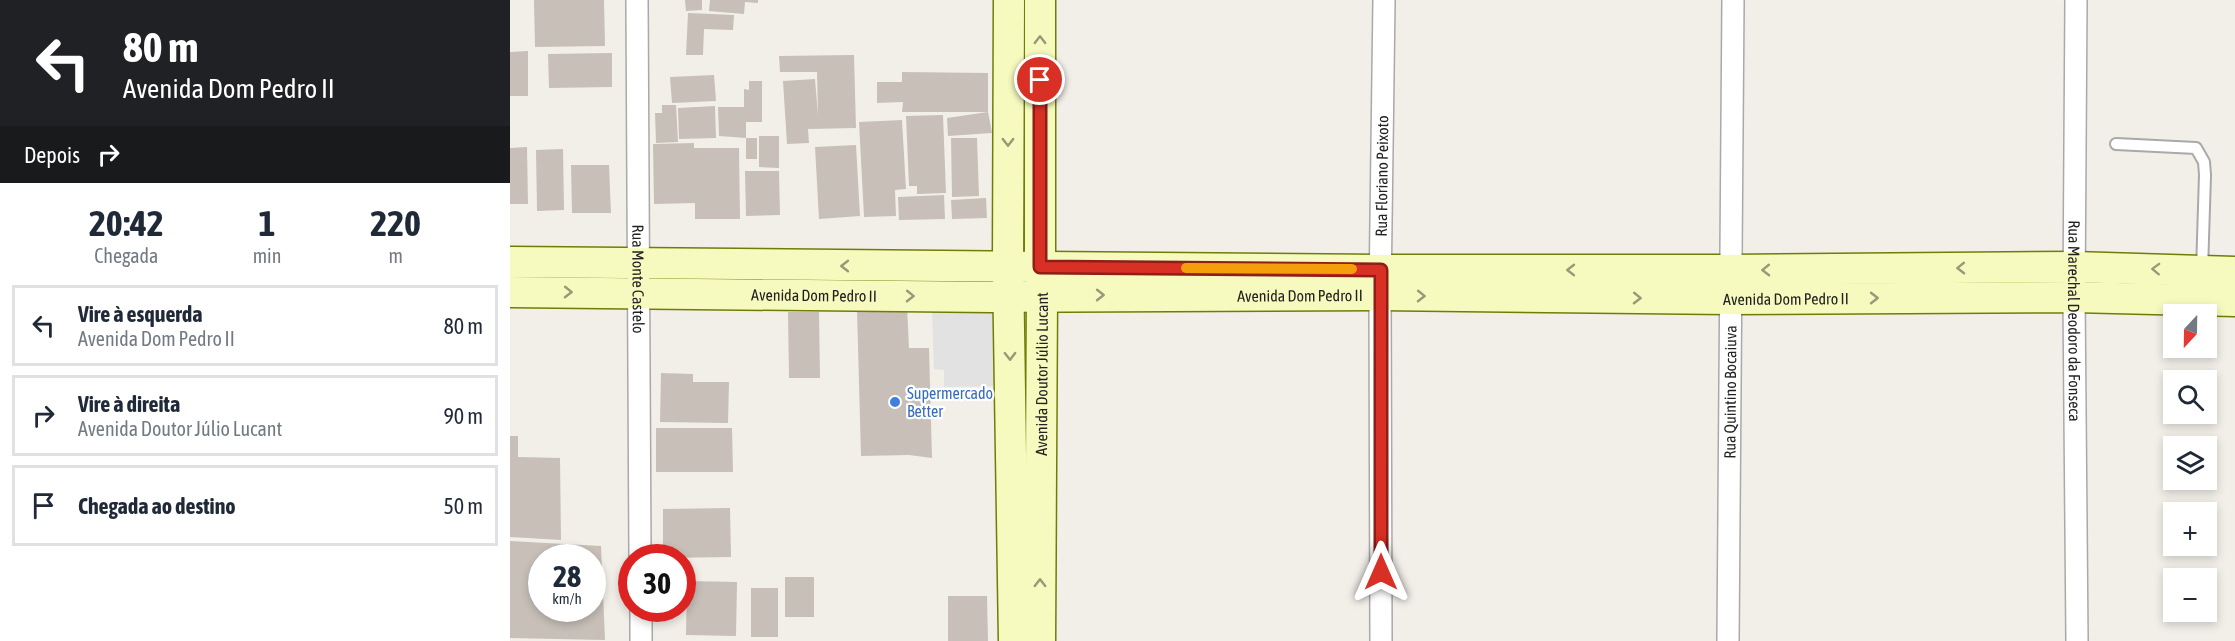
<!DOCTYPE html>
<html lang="pt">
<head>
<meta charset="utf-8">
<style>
  :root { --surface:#fff; --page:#f6f6f7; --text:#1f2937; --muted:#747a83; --line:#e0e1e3 }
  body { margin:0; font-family:"Asap Condensed",sans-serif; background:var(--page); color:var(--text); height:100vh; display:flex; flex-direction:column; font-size:22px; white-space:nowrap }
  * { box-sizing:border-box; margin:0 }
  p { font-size:20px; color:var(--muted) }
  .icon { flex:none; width:33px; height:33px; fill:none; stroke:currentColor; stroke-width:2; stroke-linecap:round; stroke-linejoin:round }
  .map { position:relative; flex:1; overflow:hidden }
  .panel { display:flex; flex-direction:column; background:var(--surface); width:510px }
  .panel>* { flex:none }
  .guide { background:#202124; color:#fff; overflow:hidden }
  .needle { width:39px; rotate:202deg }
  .buttons { position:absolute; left:1653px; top:304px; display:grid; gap:12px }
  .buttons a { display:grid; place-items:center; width:54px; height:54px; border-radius:0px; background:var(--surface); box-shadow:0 3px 9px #0003; font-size:30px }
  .speed { position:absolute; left:18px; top:544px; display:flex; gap:12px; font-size:30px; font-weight:700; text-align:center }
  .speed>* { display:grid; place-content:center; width:78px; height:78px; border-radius:50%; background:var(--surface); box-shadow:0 3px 9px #0003; line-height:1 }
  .speed small { font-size:15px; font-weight:400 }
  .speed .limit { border:9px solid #d22; background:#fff; color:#111 }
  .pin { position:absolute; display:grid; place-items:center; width:51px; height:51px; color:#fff; margin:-26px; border:3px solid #fff; border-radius:50%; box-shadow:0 2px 6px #0007 }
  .me { position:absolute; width:66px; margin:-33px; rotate:0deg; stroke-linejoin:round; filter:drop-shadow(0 0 4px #0008) }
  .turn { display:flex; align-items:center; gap:21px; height:126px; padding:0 24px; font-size:27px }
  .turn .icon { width:78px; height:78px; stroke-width:2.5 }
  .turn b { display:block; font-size:42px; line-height:51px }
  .then { display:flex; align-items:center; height:57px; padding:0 24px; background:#0003; gap:12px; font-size:22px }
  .eta { display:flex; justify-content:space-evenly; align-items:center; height:102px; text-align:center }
  .eta b { font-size:36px; font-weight:700; line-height:42px }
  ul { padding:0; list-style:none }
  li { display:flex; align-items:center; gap:18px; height:81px; margin:0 12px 9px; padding:0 12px; border:3px solid var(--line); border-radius:0px }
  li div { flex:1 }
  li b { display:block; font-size:22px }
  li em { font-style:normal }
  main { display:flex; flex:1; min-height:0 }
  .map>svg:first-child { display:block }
  .parking { fill:#e2e2e2 }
  .building { fill:#c7bfb8; fill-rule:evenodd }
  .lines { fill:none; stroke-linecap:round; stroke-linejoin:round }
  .lane-casing { stroke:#a9a9a9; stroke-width:14 }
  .street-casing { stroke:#a9a9a9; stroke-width:24 }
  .secondary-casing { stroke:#707d05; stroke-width:33 }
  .lane { stroke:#fff; stroke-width:10 }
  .street { stroke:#fff; stroke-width:21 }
  .secondary { stroke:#f7fabf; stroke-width:30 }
  .oneway { stroke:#979978 }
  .route-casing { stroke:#8d1f18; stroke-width:15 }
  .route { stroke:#d93025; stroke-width:10 }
  .slow { stroke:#f59e0b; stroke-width:10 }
  .shop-dot { fill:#3f7fe0; stroke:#fff; stroke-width:2 }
  .labels { text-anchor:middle; stroke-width:4.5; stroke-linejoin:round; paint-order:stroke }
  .street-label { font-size:16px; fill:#222; stroke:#fff }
  .shop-label { font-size:16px; fill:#366cbe; stroke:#fff; text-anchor:start }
</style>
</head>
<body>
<main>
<section class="panel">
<div class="guide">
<div class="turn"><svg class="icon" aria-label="left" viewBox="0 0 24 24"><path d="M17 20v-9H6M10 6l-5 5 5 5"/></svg><div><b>80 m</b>Avenida Dom Pedro II</div></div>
<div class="then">Depois<svg class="icon" aria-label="right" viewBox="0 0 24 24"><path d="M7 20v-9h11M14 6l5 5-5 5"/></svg></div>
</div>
<div class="eta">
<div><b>20:42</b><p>Chegada</p></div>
<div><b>1</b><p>min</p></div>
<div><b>220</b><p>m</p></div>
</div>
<ul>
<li><svg class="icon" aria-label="left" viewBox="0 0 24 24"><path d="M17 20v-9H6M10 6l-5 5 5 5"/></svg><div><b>Vire à esquerda</b><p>Avenida Dom Pedro II</p></div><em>80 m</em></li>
<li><svg class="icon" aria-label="right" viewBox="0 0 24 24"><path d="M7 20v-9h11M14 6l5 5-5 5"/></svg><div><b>Vire à direita</b><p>Avenida Doutor Júlio Lucant</p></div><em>90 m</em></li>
<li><svg class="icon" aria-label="arrive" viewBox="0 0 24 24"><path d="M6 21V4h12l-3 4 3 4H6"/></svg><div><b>Chegada ao destino</b></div><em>50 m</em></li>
</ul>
</section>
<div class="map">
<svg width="1725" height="641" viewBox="0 0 1725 641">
  <rect width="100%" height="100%" fill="#f2efe9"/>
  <path class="parking" d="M482 297 495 386 434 387V370L424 369 422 309Z"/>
  <path class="building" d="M24 0H94L95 46 25 47Z
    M175 0H192V10L176 11Z
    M200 0H248V3L235 2 234 14 199 11Z
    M178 13 224 15 223 30 194 29 193 55H176Z
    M18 51V96H0V52Z
    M102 53V87L39 88 38 54Z
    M344 55 346 128 298 129 299 143 277 144 273 81 305 79 308 116 307 72H270L269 56Z
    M392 72 478 73V112H392L393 102 367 103V82H392Z
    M204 75 206 101 162 103 160 77Z
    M239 81H252V122H236V138L209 136 208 107H234V89L239 90Z
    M152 105H166L168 142 146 143 145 113H152Z
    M205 106 206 138 169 139 168 108Z
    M478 112 482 133 438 136 437 118Z
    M433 115 436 193 407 194V186H399L396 116Z
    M392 120 396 189 385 190 386 216 354 217 349 122Z
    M249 136H269V168L249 167Z
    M236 138H247V159H236Z
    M441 138H467L469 196 442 197Z
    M184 143V148H229L230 219H185V203L144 204 143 144Z
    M346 145 350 216 309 219 305 147Z
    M17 147 18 204H0V148Z
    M53 149 54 210 27 211 26 150Z
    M61 165H99L101 213H62Z
    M235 171H269L270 215 236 216Z
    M434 195 435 219 389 220 388 197Z
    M476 198 477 218 442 219 441 200Z
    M397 306 399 348H419L422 458 399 455 351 456 347 310Z
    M278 312H309L310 378H279Z
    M151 373 183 374V382H219L218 423 150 422Z
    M146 428H222L223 472H146Z
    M0 436H8V457L50 458 51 540 0 537Z
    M220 508 221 557 153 558V509Z
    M0 541 91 546 95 640 0 638ZM32 558H82V609H32Z
    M275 577H304V617H275Z
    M177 581 227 582 226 636 176 635Z
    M241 588H268V637H241Z
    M438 596H477L478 641H438Z"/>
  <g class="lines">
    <defs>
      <path id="lane" d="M1606 144 1686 148 1694 162 1695 175 1692 271"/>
      <g id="street">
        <path id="s1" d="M127 0 130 558"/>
        <path id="s2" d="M1566 0 1564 297 1567 641"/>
        <path d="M131 609V641"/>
        <path id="s3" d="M871 641 870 295 874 0"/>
        <path id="s4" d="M1218 641 1223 0"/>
      </g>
      <g id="secondary">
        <path d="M499 0 498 267 504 641"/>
        <path d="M0 262 871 270H1220L1564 267 1725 272"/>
        <path id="s5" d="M0 292 482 297 870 295 1220 299 1564 297 1725 301"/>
        <path id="s6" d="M530 641 532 295 530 267V0"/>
      </g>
    </defs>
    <use href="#lane" class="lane-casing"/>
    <use href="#street" class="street-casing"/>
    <use href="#secondary" class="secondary-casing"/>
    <use href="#lane" class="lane"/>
    <use href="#street" class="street"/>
    <use href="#secondary" class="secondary"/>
  </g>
  <defs><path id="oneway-chevron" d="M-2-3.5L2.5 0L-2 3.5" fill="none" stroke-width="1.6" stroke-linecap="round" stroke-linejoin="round" transform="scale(1.5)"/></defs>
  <g class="oneway">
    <use href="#oneway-chevron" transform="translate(530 40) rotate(-90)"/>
    <use href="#oneway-chevron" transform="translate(498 142) rotate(90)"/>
    <use href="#oneway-chevron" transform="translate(335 266) rotate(-180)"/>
    <use href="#oneway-chevron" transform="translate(1451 268) rotate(179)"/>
    <use href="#oneway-chevron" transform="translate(1646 269) rotate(-178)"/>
    <use href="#oneway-chevron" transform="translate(1061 270) rotate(-180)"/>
    <use href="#oneway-chevron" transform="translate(1256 270) rotate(179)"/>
    <use href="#oneway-chevron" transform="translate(58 292) rotate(1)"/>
    <use href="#oneway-chevron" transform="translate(590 295)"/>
    <use href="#oneway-chevron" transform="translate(400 296) rotate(1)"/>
    <use href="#oneway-chevron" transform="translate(911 296) rotate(1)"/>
    <use href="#oneway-chevron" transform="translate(1127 298) rotate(1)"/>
    <use href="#oneway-chevron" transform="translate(1364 298)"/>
    <use href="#oneway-chevron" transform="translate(500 356) rotate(89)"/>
    <use href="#oneway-chevron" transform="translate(530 583) rotate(-90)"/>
  </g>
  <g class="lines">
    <defs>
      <path id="route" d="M530 80V267L871 270V572"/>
    </defs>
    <use href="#route" class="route-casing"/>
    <use href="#route" class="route"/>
    <path class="slow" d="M676 268 842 269"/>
  </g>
  <circle class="shop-dot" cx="385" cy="402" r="6"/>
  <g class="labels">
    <g class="street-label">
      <text dy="6" stroke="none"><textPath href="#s3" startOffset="465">Rua Floriano Peixoto</textPath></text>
      <text dy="6" stroke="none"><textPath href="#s1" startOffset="279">Rua Monte Castelo</textPath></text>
      <text dy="6" stroke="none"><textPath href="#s5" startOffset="304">Avenida Dom Pedro II</textPath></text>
      <text dy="6" stroke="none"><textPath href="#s5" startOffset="790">Avenida Dom Pedro II</textPath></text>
      <text dy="6" stroke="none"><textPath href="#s5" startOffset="1276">Avenida Dom Pedro II</textPath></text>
      <text dy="6" stroke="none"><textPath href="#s2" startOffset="321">Rua Marechal Deodoro da Fonseca</textPath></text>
      <text dy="6" stroke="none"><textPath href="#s6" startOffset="267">Avenida Doutor Júlio Lucant</textPath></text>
      <text dy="6" stroke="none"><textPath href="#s4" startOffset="249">Rua Quintino Bocaiuva</textPath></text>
    </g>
    <g class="shop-label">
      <text x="397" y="399">Supermercado<tspan x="397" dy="18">Better</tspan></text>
    </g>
  </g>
</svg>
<div class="buttons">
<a><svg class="needle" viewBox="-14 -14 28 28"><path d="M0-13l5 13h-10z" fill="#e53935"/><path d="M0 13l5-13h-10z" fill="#747a83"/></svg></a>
<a><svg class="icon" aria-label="search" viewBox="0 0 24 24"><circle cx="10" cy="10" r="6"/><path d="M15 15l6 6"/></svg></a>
<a><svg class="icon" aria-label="layers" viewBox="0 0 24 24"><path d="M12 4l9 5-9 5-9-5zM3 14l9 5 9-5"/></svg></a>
<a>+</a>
<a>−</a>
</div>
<div class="speed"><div>28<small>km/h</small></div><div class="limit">30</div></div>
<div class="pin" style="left:530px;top:80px;background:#d93025"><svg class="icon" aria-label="arrive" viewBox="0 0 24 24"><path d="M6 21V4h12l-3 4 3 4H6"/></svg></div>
<svg class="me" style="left:871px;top:572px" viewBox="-20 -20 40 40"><path d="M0-17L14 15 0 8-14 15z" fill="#d93025" stroke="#fff" stroke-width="4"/></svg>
</div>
</main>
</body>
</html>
